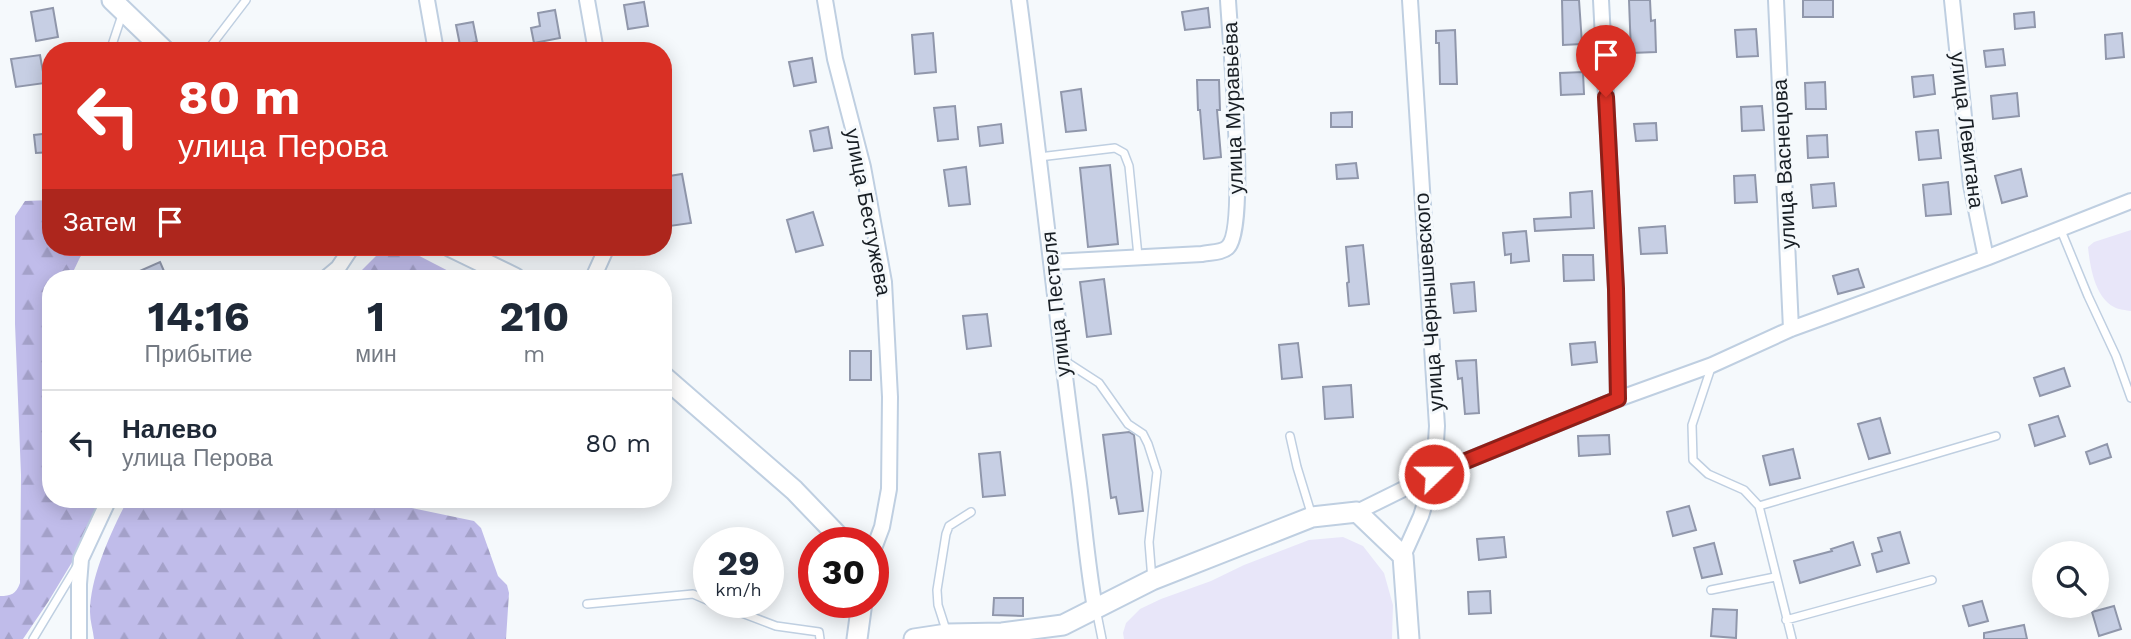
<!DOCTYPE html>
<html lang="ru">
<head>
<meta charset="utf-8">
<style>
  :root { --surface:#fff; --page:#f2f2f3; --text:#1f2937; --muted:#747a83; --line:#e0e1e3 }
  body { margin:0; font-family:"Work Sans",sans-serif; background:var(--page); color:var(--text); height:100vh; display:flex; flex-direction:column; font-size:26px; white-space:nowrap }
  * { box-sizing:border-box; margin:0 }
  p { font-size:23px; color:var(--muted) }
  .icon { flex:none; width:38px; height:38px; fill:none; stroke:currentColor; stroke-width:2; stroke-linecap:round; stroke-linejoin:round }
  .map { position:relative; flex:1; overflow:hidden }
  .details { position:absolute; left:42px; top:270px; width:630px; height:238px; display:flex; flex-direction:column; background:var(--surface); border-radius:28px; box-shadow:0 4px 18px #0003 }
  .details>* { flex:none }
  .hud { position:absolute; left:42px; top:42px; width:630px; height:214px; border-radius:28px; box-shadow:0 4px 18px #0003; background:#d93025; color:#fff; overflow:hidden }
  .fabs { position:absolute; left:2032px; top:541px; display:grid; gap:14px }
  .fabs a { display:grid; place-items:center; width:77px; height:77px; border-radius:50%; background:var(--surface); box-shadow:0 4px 18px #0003; font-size:35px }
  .speed { position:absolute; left:693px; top:527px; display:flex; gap:14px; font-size:35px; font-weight:700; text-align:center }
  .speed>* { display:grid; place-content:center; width:91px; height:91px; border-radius:50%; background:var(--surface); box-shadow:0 4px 18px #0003; line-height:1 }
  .speed small { font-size:18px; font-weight:400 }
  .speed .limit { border:10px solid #d22; background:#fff; color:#111 }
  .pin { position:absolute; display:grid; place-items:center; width:60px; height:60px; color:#fff; margin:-72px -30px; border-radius:50% 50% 50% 0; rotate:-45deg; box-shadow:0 0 7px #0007 }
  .pin .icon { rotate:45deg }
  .me { position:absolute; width:77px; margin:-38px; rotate:68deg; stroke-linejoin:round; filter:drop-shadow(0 0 5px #0008) }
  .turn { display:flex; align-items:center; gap:24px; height:147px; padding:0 21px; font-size:32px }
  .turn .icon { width:91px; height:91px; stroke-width:2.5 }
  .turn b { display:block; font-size:49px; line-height:60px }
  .then { display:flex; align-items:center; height:66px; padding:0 21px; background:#0003; gap:14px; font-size:26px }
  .eta { display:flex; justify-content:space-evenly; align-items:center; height:119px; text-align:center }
  .eta b { font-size:42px; font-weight:700; line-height:49px }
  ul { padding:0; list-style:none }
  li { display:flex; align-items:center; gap:21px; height:105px; padding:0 21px; border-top:2px solid var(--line) }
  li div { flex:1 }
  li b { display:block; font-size:26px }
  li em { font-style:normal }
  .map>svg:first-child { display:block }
  .green { fill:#e8e6f9 }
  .forest { fill:url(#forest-firs) }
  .building { fill:#c7cfe4; stroke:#9097ab; stroke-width:2 }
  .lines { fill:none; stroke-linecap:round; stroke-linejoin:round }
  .lane-casing { stroke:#bfcfe1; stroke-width:10 }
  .street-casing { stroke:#bfcfe1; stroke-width:18 }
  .secondary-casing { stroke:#bfcfe1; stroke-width:23 }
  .lane { stroke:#fff; stroke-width:7 }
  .street { stroke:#fff; stroke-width:14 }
  .secondary { stroke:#fff; stroke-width:19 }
  .route-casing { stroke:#8d1f18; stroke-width:18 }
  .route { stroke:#d93025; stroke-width:12 }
  .labels { text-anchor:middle; stroke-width:6; stroke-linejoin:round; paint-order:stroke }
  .street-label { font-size:21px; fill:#181e24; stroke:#f5f9fc }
</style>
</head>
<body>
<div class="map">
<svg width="2131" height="639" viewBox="0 0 2131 639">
  <defs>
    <pattern id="forest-firs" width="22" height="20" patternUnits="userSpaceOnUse" patternTransform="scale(1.75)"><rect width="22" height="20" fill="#c0bcea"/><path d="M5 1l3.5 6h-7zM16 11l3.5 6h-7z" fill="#a4a1c9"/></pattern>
  </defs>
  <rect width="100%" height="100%" fill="#f5f9fc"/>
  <path class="green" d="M2131 230V311C2126 310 2119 310 2114 307 2095 297 2090 267 2088 247L2094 242Z
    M1343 537 1363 546 1384 573 1393 605 1392 639H1124L1123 633 1126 623 1140 609 1161 599 1211 581 1244 565 1309 540Z"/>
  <path class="forest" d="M51 200V247H85L73 272V278H51V499H103L80 549 48 602 23 639H0V596C11 596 16 594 20 583L21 475 15 324V216L25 201Z
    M385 247H402L462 278H354Z
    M128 499H392L407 507 474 521 481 528 498 576 507 585 509 593 506 639H94C93 630 90 621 90 612 90 576 112 530 128 499Z"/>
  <path class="building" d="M1562 0H1579L1582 44 1563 45Z
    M1629 0H1650L1651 21 1655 20 1656 52 1631 53Z
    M1803 0H1833V17H1803Z
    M644 2 648 26 628 29 624 5Z
    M53 8 58 37 36 41 31 12Z
    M1208 8 1210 27 1185 30 1182 12Z
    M555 10 560 38 534 43 531 28 540 26 538 13Z
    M2034 12 2035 27 2015 29 2014 14Z
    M473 22 477 42 460 45 456 25Z
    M1756 29 1758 56 1737 57 1735 30Z
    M1455 30 1457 84H1440L1439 43H1436V31Z
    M933 33 936 72 915 74 912 35Z
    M2122 33 2124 57 2106 59 2105 35Z
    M2003 49 2005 65 1986 67 1984 51Z
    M40 55 45 83 16 87 11 59Z
    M812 58 816 82 794 86 789 62Z
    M1583 72 1584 94 1561 95 1560 73Z
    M1933 75 1935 94 1914 97 1912 77Z
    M1197 80H1219L1220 110H1217L1221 157 1204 159 1200 110H1198Z
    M1825 82 1826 109H1806L1805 83Z
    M1081 89 1086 130 1066 132 1061 92Z
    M2017 93 2019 116 1993 119 1991 96Z
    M955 106 958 139 938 141 934 108Z
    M1762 106 1764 130 1742 131 1741 107Z
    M1352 112V127H1331V113Z
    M1656 123 1657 140 1636 141 1634 124Z
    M1001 124 1003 143 980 146 978 127Z
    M828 127 832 148 814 151 810 131Z
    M1938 130 1941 158 1919 160 1916 132Z
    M51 133V152L36 153 34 135Z
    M1827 135 1828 157 1808 158 1807 136Z
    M1356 163 1358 178 1337 179 1336 165Z
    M1110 165 1118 244 1088 247 1080 168Z
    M966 167 970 204 949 206 944 170Z
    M2021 169 2027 196 2002 203 1995 176Z
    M682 174 691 223 670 226 663 190V177Z
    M1755 175 1757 202 1735 203 1734 176Z
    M1948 182 1951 214 1926 216 1923 185Z
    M1834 183 1836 206 1813 208 1811 185Z
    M1592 191 1594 228 1535 231 1534 219 1571 217 1570 193Z
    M813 212 823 245 796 252 787 220Z
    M1665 226 1667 253 1641 254 1639 228Z
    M1526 231 1529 261 1511 263V254L1505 255 1503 233Z
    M1363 245 1369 304 1349 306 1347 283 1349 282 1346 247Z
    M1563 255H1593L1594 280 1564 281Z
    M160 262 167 278H124Z
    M1858 269 1864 287 1838 294 1833 276Z
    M1104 279 1111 334 1087 337 1080 282Z
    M1474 282 1476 311 1454 313 1451 284Z
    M987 314 991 346 967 349 963 316Z
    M1595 342 1597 362 1572 365 1570 344Z
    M1298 343 1302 377 1282 379 1279 345Z
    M850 351H871V380H850Z
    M1476 360 1479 413 1465 414 1462 378 1458 379 1456 361Z
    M2064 368 2070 386 2040 396 2034 378Z
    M1351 385 1353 417 1325 419 1323 387Z
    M2058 416 2065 436 2035 446 2029 425Z
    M1880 418 1890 453 1869 459 1858 424Z
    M1129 432 1134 435 1143 511 1119 514 1116 497 1111 498 1103 435Z
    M1609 435 1610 454 1579 456 1578 436Z
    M2107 444 2111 457 2090 464 2086 452Z
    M1793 449 1800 478 1770 485 1763 456Z
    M1000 452 1005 495 983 497 979 454Z
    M1689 506 1696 530 1673 536 1667 512Z
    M1900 532 1909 563 1877 572 1872 554 1882 551 1878 538Z
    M1504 537 1506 557 1479 560 1477 539Z
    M1853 542 1860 565 1800 583 1794 561 1832 551 1831 549Z
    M1714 543 1722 574 1702 578 1694 548Z
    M1490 591 1491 613 1469 614 1468 592Z
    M994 598H1023V616L993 615Z
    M1982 601 1988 621 1969 626 1963 606Z
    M2114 606 2121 629 2099 636 2092 612Z
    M1713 609 1737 610 1736 638 1711 636Z
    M2024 625 2027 639H1984V633Z"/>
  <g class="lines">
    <defs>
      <path id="lane" d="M110 51 122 15
        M207 51 246 0
        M1039 157 1115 148 1124 153 1129 166 1138 256
        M2060 228 2088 296 2116 356 2131 398
        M1065 361 1099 383 1128 424 1143 434 1148 444 1157 472 1149 542 1152 580
        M1712 365 1692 425 1693 460 1708 474 1744 490 1759 506 1996 436
        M1290 436 1297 467 1312 516
        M1759 506 1792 639
        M1711 590 1775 577
        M713 602 776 626 819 632 820 639
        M587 604 693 594 709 601
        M1096 609 1102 639
        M1786 620 1932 580
        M947 633 938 605 937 590 946 534 949 526 971 512
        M33 639 77 566"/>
      <path id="street" d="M427 0 436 51
        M587 0 596 51
        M825 0 835 59 863 167 884 282 890 397 889 489 882 527 873 551
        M1019 0C1040 158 1056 317 1078 476 1084 520 1087 564 1095 608
        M1601 0 1616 290 1618 399
        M1776 0 1791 329
        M1952 0 1971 185 1986 258
        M1051 262 1202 254C1210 252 1222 253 1228 247 1248 227 1230 38 1228 0
        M326 278 338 268 352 247
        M593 278 607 247
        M1357 512 1434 474 1618 399 1712 365 1791 329 1986 258 2131 201
        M1403 556 1421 516 1434 474 1437 426 1410 0
        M79 639V584L81 559 109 499"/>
      <path id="secondary" d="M112 0 165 51
        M451 247 515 278
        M663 376 794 490 844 542
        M857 639 862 602
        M914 639 947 634 1002 633 1063 625 1152 580 1312 517 1357 512 1403 556 1409 639"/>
    </defs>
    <use href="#lane" class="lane-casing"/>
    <use href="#street" class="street-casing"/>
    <use href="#secondary" class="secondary-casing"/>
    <use href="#lane" class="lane"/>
    <use href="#street" class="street"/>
    <use href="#secondary" class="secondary"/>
  </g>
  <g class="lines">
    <defs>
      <path id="route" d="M1434 474 1618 399 1616 289 1606 97"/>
    </defs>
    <use href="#route" class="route-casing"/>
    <use href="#route" class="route"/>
  </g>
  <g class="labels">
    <g class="street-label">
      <text transform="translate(1233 108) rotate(-92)" y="7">улица Муравьёва</text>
      <text transform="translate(1967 130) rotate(83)" y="7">улица Левитана</text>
      <text transform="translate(1784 164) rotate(-93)" y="7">улица Васнецова</text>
      <text transform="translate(868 212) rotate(79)" y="7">улица Бестужева</text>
      <text transform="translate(1429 302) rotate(-94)" y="7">улица Чернышевского</text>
      <text transform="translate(1056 304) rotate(-96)" y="7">улица Пестеля</text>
    </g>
  </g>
</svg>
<div class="fabs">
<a><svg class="icon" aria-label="search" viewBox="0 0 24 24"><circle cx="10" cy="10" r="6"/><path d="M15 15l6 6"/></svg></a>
</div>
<div class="speed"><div>29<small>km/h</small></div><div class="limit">30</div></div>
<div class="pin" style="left:1606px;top:97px;background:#d93025"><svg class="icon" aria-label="arrive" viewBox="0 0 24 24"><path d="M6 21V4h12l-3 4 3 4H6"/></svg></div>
<svg class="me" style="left:1434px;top:474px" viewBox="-20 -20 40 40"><circle r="17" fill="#d93025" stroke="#fff" stroke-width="3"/><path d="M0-11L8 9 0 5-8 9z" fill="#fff"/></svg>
<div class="hud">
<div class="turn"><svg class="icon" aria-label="left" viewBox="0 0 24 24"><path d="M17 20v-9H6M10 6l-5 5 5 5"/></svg><div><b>80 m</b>улица Перова</div></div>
<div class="then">Затем<svg class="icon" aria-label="arrive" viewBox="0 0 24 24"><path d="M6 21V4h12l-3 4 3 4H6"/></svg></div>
</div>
<section class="details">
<div class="eta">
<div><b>14:16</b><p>Прибытие</p></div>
<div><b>1</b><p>мин</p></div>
<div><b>210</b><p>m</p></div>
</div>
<ul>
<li><svg class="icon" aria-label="left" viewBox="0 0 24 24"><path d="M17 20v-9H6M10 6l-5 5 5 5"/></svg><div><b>Налево</b><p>улица Перова</p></div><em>80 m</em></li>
</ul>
</section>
</div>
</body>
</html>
